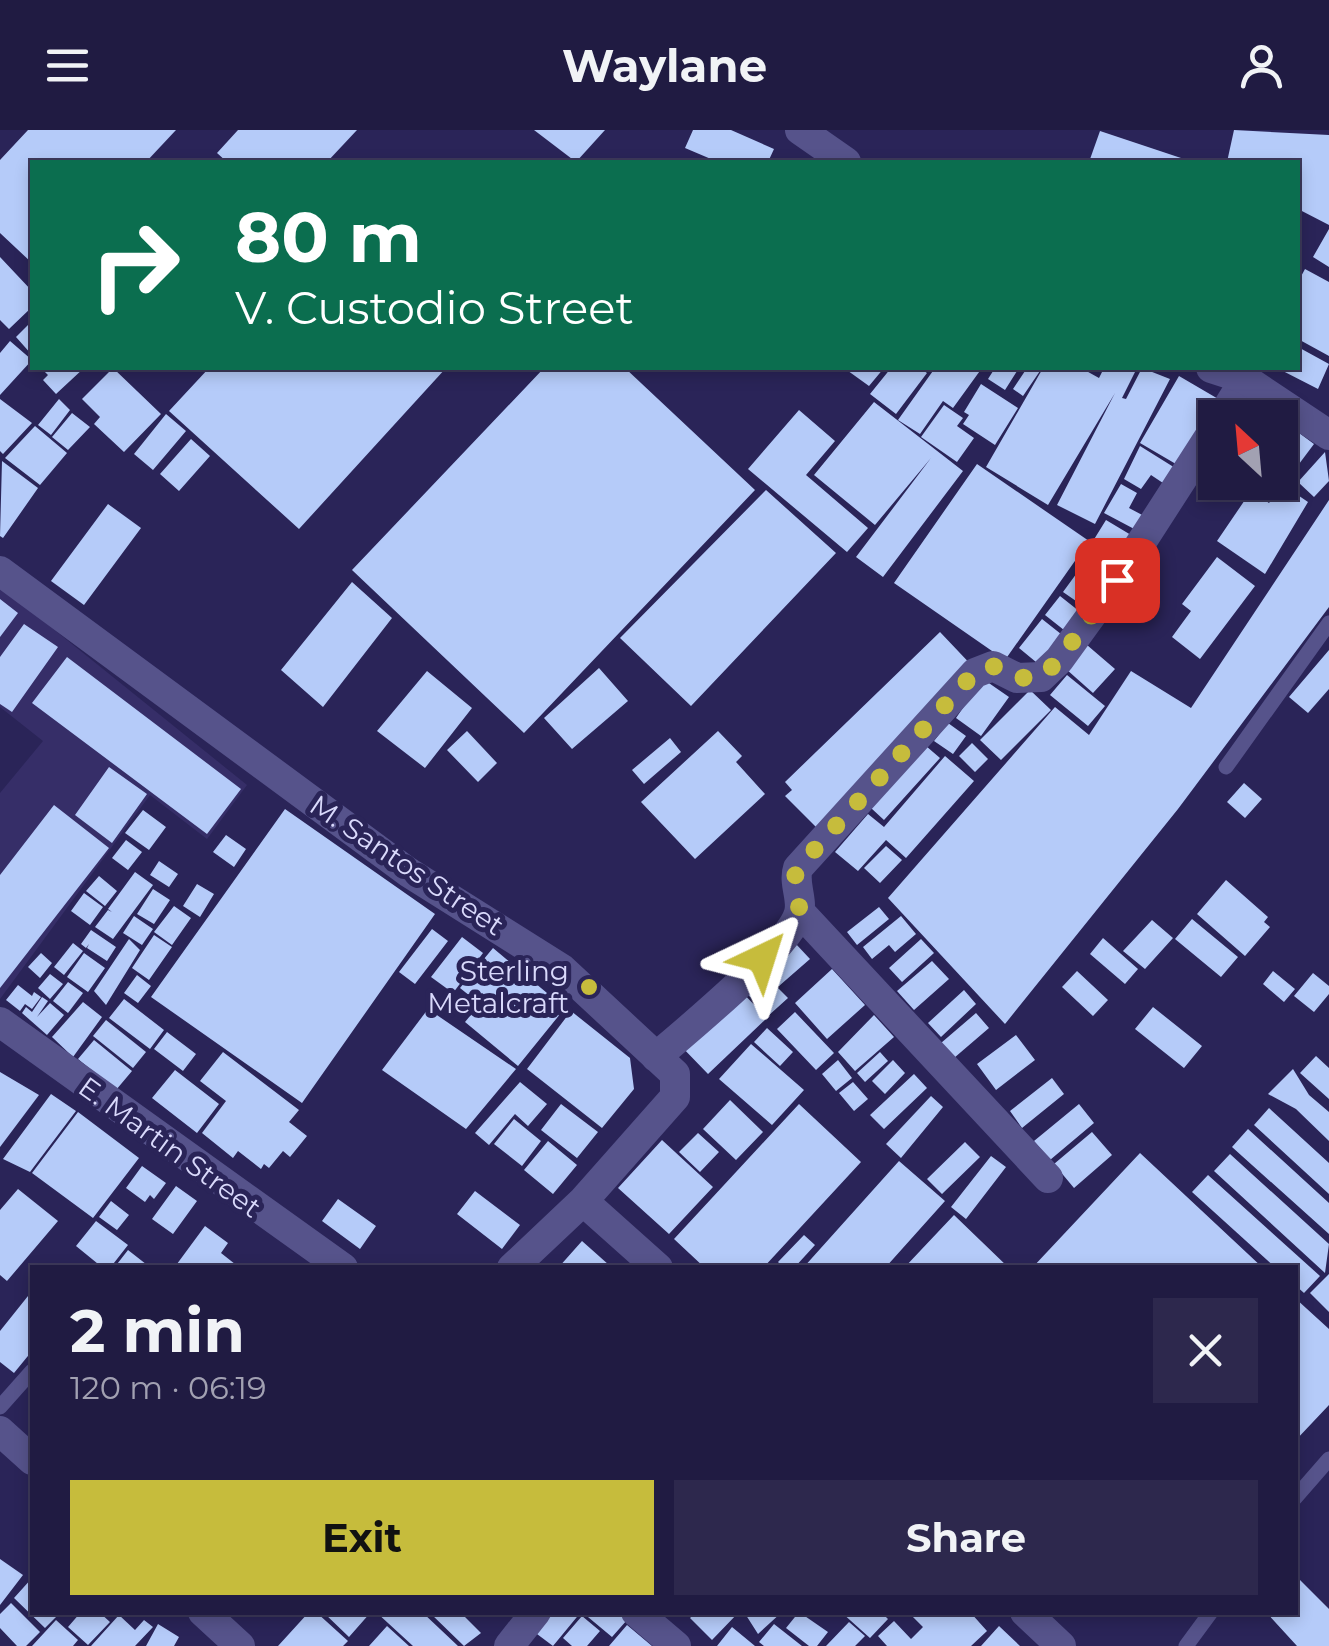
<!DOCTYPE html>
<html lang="en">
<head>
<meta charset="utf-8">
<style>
  :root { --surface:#201b42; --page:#2d284d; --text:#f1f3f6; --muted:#a2a1b2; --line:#3d395b; --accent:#c6bc3c }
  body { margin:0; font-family:Montserrat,sans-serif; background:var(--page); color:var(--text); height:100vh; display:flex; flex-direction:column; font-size:38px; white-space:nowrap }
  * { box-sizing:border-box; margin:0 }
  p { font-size:32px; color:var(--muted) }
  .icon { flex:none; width:55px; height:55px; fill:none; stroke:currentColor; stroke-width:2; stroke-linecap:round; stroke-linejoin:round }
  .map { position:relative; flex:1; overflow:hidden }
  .drawer { position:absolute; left:30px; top:1135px; width:1268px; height:350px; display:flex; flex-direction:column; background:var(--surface); border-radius:0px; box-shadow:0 5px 15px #0003,0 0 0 2px var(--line) }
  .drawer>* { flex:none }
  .banner { position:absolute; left:30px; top:30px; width:1270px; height:210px; border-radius:0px; box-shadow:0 5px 15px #0003,0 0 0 2px var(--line); background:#0b6e4f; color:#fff; overflow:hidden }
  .needle { width:65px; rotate:334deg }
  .tools { position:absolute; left:1198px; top:270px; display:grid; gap:20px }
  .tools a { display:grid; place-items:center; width:100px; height:100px; border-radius:0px; background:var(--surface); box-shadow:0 5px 15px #0003,0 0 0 2px var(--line); font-size:50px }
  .pin { position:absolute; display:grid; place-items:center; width:85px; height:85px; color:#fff; margin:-42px; border-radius:20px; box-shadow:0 5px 15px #0006 }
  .me { position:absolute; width:110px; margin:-55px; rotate:41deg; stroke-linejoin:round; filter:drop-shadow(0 0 8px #0008) }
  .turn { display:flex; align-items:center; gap:35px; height:210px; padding:0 40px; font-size:45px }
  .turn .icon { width:130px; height:130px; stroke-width:2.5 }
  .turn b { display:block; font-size:70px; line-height:85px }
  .round { display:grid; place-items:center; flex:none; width:105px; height:105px; border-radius:0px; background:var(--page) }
  .head { display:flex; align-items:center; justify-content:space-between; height:170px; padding:0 40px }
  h1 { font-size:60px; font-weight:700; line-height:75px }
  .primary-button { display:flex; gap:20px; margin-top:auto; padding:20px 40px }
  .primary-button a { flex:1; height:115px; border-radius:0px; background:var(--accent); color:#111; font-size:40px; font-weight:700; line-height:115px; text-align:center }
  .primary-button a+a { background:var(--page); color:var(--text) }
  header { display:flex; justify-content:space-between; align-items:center; height:130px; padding:0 40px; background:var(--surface); font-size:45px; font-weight:700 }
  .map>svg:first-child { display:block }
  .built { fill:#362e68 }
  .building { fill:#b5cbf9 }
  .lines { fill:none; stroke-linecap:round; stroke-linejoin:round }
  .lane { stroke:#56538b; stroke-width:15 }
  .street { stroke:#56538b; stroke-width:30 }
  .secondary { stroke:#56538b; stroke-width:30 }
  .route { stroke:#c6bc3c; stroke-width:18; stroke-dasharray:0 32.4 }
  .poi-dot { fill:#c6bc3c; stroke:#2a2458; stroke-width:4 }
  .labels { text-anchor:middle; stroke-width:10; stroke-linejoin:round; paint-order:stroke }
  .street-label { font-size:28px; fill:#d9d9fb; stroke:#2a2458 }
  .poi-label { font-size:28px; fill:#d9d9fb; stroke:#2a2458; text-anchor:end }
</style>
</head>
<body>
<header><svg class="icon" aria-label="menu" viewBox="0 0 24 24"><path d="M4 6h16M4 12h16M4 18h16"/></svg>Waylane<svg class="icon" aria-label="person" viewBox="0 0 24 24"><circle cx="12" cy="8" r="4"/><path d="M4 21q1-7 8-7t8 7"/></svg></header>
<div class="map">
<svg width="1329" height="1516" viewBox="0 0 1329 1516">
  <rect width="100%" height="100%" fill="#2a2458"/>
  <path class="built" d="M0 456 247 655 207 709 150 665 0 869V663L43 611 0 577Z"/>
  <path class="building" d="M28 0H176L146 32H32V133L0 103V30Z
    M238 0H357L327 32H227L217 23Z
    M534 0H605L576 32Z
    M693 0H731L774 19 768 32H718L685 18Z
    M1234 0 1329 5V95L1298 79V32H1227Z
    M1100 1 1193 32H1089Z
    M1329 99V137L1313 127Z
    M0 127 32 161V177L9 199 0 190Z
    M1305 139 1329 152V226L1298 209V152Z
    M32 191V225L16 207Z
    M10 211 32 230 0 265V223Z
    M1298 217 1329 234 1318 259 1277 238H1298Z
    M41 238H84L56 264 43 250 48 245Z
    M113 238 161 284 124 322 94 294 100 287 82 269Z
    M209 238H446L299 399 169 281Z
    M544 238H625L755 360 524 603 352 440Z
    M844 238H884L869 256Z
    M891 238H920L927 243 896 284 870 264Z
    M935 238H982L953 278 943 271 920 304 898 290Z
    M995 238H1019L1005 260 988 249Z
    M1027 238H1042L1023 266 1013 259Z
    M1043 238H1081L1099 248 1104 238H1137L1122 268 1126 269 1142 238 1170 249 1095 394 1057 375 1115 263 1048 375 986 337Z
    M1179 246 1220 270 1181 337 1140 313Z
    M981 254 1018 278 995 315 963 294 969 285 964 282Z
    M0 269 32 293 3 324 0 321Z
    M59 269 70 280 51 305 38 295Z
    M874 272 963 341 883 447 856 427 931 328 875 395 814 345Z
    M944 275 963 288 957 296 974 308 957 332 921 307Z
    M799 280 835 311 806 345 868 398 847 422 748 339Z
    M72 283 90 297 68 320 52 307Z
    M166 284 186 301 153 340 134 324Z
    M35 296 67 323 40 355 5 328Z
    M1291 297 1314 314 1293 342 1280 333V313Z
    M191 309 210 326 179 361 160 344Z
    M1140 316 1180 341 1169 357 1151 345 1141 359 1124 349Z
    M1325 322 1329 351 1314 367 1298 352Z
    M2 331 38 358 3 408 0 406Z
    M977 334 1089 411 1005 530 894 453Z
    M1121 354 1137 363 1129 378 1146 387 1138 401 1104 383Z
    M1283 355 1308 372 1265 444 1217 411 1251 361 1269 373Z
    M766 360 836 423 691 576 620 508Z
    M1329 370V477L1178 679 1005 894 888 768 1055 577 1089 605 1131 541 1191 578Z
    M108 374 141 398 84 475 51 451Z
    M1106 390 1136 408 1123 429 1093 411Z
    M1093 421 1112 434 1098 453 1091 448 1076 471 1063 462Z
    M1217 427 1255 456 1200 529 1172 507 1191 481 1182 474Z
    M352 452 392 488 323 577 281 540Z
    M1060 466 1084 485 1069 504 1045 485Z
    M0 469 18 483 0 507Z
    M1042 489 1066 508 1042 537 1019 518Z
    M24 494 58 517 12 582 0 574V527Z
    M940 502 977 541 816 697 785 666 792 660 785 652Z
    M1087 515 1115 539 1093 563 1066 539Z
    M1329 520V559L1308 583 1289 567Z
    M67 527 241 659 207 704 32 573Z
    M599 538 628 571 572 619 544 588Z
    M427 541 472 578 425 638 377 601Z
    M1067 545 1105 576 1088 596 1050 565Z
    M983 549 1009 567 981 606 956 588Z
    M1030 560 1051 580 1001 630 980 610Z
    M948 593 966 606 953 624 934 611Z
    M467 601 497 633 478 652 447 620Z
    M718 601 742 626 736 632 765 664 695 729 641 672Z
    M670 608 681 622 644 654 632 640Z
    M972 613 988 629 975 642 959 626Z
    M926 616 940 628 884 690 871 678Z
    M945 626 974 651 906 728 886 710 858 741 835 722 868 684 884 697Z
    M109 637 147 664 112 713 75 685Z
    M1244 653 1262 669 1245 688 1227 672Z
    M54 675 109 718 0 858V745Z
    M285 679 435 784 302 973 151 867Z
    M143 680 166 697 149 720 125 703Z
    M226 705 246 719 234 737 213 722Z
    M126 710 142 722 128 740 112 728Z
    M886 716 902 730 880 753 864 738Z
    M159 731 178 744 169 757 150 745Z
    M135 742 153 755 113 809 95 797 108 780 112 782 108 779Z
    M99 746 117 761 105 776 86 761Z
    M1226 750 1268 787 1264 792 1270 797 1245 826 1197 784Z
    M197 754 214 764 200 787 183 776Z
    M153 759 170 770 154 794 137 784Z
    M84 763 103 777 90 795 71 781Z
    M174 776 191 788 172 815 154 802Z
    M879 777 889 789 857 815 847 802Z
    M134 786 153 799 142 815 123 803Z
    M901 786 916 804 895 822 889 815 872 829 863 817Z
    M1192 789 1238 827 1221 847 1175 809Z
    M1152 790 1173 808 1145 839 1123 821Z
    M432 799 448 811 415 854 399 842Z
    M91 800 116 817 107 831 87 818 89 814 86 818 81 814Z
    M154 805 172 817 149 850 132 838Z
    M462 807 483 823 453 863 431 847Z
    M1103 808 1138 839 1125 854 1090 824Z
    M129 809 140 820 106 875 94 861Z
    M921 809 934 823 902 852 889 838Z
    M73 813 83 821 64 845 54 837Z
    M795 813 810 829 779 856 765 840Z
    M493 818 565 878 518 936 465 892 480 874 460 858Z
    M41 823 52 833 40 848 28 837Z
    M84 823 105 838 88 862 67 847Z
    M932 831 949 849 914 880 897 861Z
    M832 839 865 875 827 909 795 873Z
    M1077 841 1108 870 1093 886 1062 857Z
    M1273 841 1295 859 1284 872 1263 854Z
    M762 842 788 868 768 886 740 856Z
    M1313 843 1329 856V864L1314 882 1294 866Z
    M50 844 63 854 50 869 38 858Z
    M137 845 151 856 138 873 124 863Z
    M68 852 83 863 68 883 53 871Z
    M18 855 32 866 34 862 41 867 32 879 25 874 20 881 6 870Z
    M737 857 767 888 708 944 678 913Z
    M964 860 976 874 941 907 928 893Z
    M42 867 48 871 37 887 50 873 64 885 47 905 22 883 26 877 32 882Z
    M124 869 164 900 150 919 109 888Z
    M83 872 102 887 73 927 52 907Z
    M1153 877 1202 916 1184 938 1135 899Z
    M428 879 516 939 466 999 382 940Z
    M571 881 630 928 634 959 602 998 527 939Z
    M795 882 834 923 816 940 777 899Z
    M976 883 989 898 954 928 941 913Z
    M874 885 894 907 855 941 838 922Z
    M106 890 146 922 133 938 93 906Z
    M767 898 793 922 780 936 754 912Z
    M167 902 196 924 183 941 154 919Z
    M1016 905 1035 930 996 960 977 934Z
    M94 910 132 941 116 960 78 929Z
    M751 914 804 960 772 995 719 949Z
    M223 922 299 980 289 992 307 1006 290 1027 283 1021 269 1038 264 1034 261 1039 238 1021 233 1028 202 1003 226 971 200 951Z
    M880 922 888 931 865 952 857 943Z
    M1316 926 1329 938V969L1300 943Z
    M838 930 852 948 836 961 822 944Z
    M893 930 905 943 885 964 872 951Z
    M1293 939 1309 965 1329 982V1011L1296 979 1268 964Z
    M175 940 219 974 197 1003 152 968Z
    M0 942 39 965 0 1017Z
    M914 944 927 958 884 999 870 985Z
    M1052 948 1064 964 1022 998 1010 981Z
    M520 952 547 974 528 996 515 984 489 1015 475 1003Z
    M853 952 868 969 854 981 839 963Z
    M51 964 76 981 30 1042 3 1029Z
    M931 966 943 977 901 1028 886 1014Z
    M730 970 763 1002 736 1030 703 999Z
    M561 974 598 1002 577 1028 541 1000Z
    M799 974 861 1032 763 1138H705L674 1109Z
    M1079 974 1094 993 1050 1030 1034 1011Z
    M1269 978 1329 1033V1064L1254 995Z
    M78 982 139 1028 93 1088 32 1043Z
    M514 989 541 1011 522 1036 494 1014Z
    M1248 999 1329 1073V1104L1232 1017Z
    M1092 1002 1112 1025 1074 1058 1054 1034Z
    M698 1003 719 1022 700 1042 679 1022Z
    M662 1010 713 1057 669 1104 618 1058Z
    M548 1011 577 1035 553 1064 524 1040Z
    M965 1012 980 1027 942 1064 927 1049Z
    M1140 1023 1263 1138H1032Z
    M1230 1024 1329 1114 1325 1143 1214 1041Z
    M991 1026 1006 1037 966 1089 951 1077Z
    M899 1031 945 1071 885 1138H803Z
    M142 1036 166 1053 154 1069 150 1065 145 1072 126 1058Z
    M1208 1045 1320 1146 1304 1163 1295 1155V1138H1276L1192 1062Z
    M176 1056 197 1071 173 1104 152 1089Z
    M18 1059 58 1091 7 1151 0 1145V1080Z
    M475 1061 520 1095 502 1119 457 1084Z
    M338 1069 376 1096 360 1119 322 1091Z
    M111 1071 129 1085 117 1100 99 1087Z
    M954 1085 1009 1138H904Z
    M96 1091 128 1115 110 1138H103L76 1116Z
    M205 1096 228 1113 221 1123 240 1138H174Z
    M804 1105 815 1115 794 1138H784L778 1132Z
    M582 1111 609 1135 607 1138H558Z
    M128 1120 151 1138H114Z
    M1329 1144V1182L1310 1163Z
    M32 1161V1221L14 1243 0 1232V1201Z
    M1295 1168 1329 1199V1275L1295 1311Z
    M0 1429 23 1445 0 1475Z
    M1295 1445 1329 1479V1516H1297L1266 1482H1295Z
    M32 1448V1482H61L45 1498 14 1468Z
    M11 1473 40 1502 26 1516H17L0 1498V1484Z
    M81 1482H99L110 1492 88 1515 68 1497Z
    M309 1482H316L348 1511 343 1516H278Z
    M323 1482H371L349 1507Z
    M376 1482H422L458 1516H413Z
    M429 1482H460L481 1503 464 1516Z
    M549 1482H581L553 1516 533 1501Z
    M582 1482H618L627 1490 612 1507Z
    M696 1482H739L712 1510 690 1488Z
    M744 1482H782L758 1504Z
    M799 1482 828 1502 817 1516H809L786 1498Z
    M841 1482H881L888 1489 870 1508Z
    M915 1482H970L987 1501 971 1516H887L878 1506 894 1491 911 1509 923 1497 912 1486Z
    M119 1485 135 1500 144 1490 153 1497 135 1516H91Z
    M582 1486 600 1501 587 1516H572L563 1508Z
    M56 1490 78 1510 73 1516H32Z
    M849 1492 865 1506 855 1516H826Z
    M158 1494 179 1507 174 1516H146Z
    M774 1494 802 1516H764L759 1512Z
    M627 1495 652 1516H609Z
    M387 1496 409 1516H369Z
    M999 1496 1020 1516H981Z
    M732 1497 755 1516H717Z"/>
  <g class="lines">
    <path class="lane" d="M1226 637 1329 493
      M0 1277 32 1241
      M1295 1368 1329 1329
      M1186 1516 1211 1482"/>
    <path class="street" d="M1221 288 1245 249
      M0 441 408 742 562 839 675 944V967L583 1071 512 1138
      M800 782 1048 1048
      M0 892 343 1138
      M656 927C685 902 790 816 799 783 803 769 793 753 798 738L975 543 993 536 1017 548 1041 547 1059 530 1117 450 1215 298
      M583 1071 658 1138
      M636 1482 676 1516
      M1025 1482 1061 1516
      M509 1516 536 1482"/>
    <path class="secondary" d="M800 0 846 32
      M1211 238 1245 249 1329 305
      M0 1301 32 1330
      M203 1482 240 1516"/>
  </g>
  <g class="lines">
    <path class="route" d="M762 828 800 782 794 749 798 738 974 543 993 536 1017 548 1041 547 1059 530 1117 450"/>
  </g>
  <circle class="poi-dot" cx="589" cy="857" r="10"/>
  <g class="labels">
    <g class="street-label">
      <text transform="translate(407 735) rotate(34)" y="10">M. Santos Street</text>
      <text transform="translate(170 1017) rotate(36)" y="10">E. Martin Street</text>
    </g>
    <g class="poi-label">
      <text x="569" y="851">Sterling<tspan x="569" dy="32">Metalcraft</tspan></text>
    </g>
  </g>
</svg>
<div class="tools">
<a><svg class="needle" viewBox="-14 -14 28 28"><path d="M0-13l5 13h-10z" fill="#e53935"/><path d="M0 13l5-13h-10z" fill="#a2a1b2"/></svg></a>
</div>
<div class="pin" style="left:1117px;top:450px;background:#d93025"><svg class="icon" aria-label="arrive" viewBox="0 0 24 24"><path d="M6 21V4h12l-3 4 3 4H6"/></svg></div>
<svg class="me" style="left:762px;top:828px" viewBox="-20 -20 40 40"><path d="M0-17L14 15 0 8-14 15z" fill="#c6bc3c" stroke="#fff" stroke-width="4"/></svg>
<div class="banner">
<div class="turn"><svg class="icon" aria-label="right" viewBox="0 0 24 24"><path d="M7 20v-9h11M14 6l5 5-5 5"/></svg><div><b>80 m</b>V. Custodio Street</div></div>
</div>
<section class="drawer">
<div class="head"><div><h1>2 min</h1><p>120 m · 06:19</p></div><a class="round"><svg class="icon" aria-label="close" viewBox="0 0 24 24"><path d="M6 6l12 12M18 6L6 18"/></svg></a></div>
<div class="primary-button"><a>Exit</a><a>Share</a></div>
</section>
</div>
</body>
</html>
